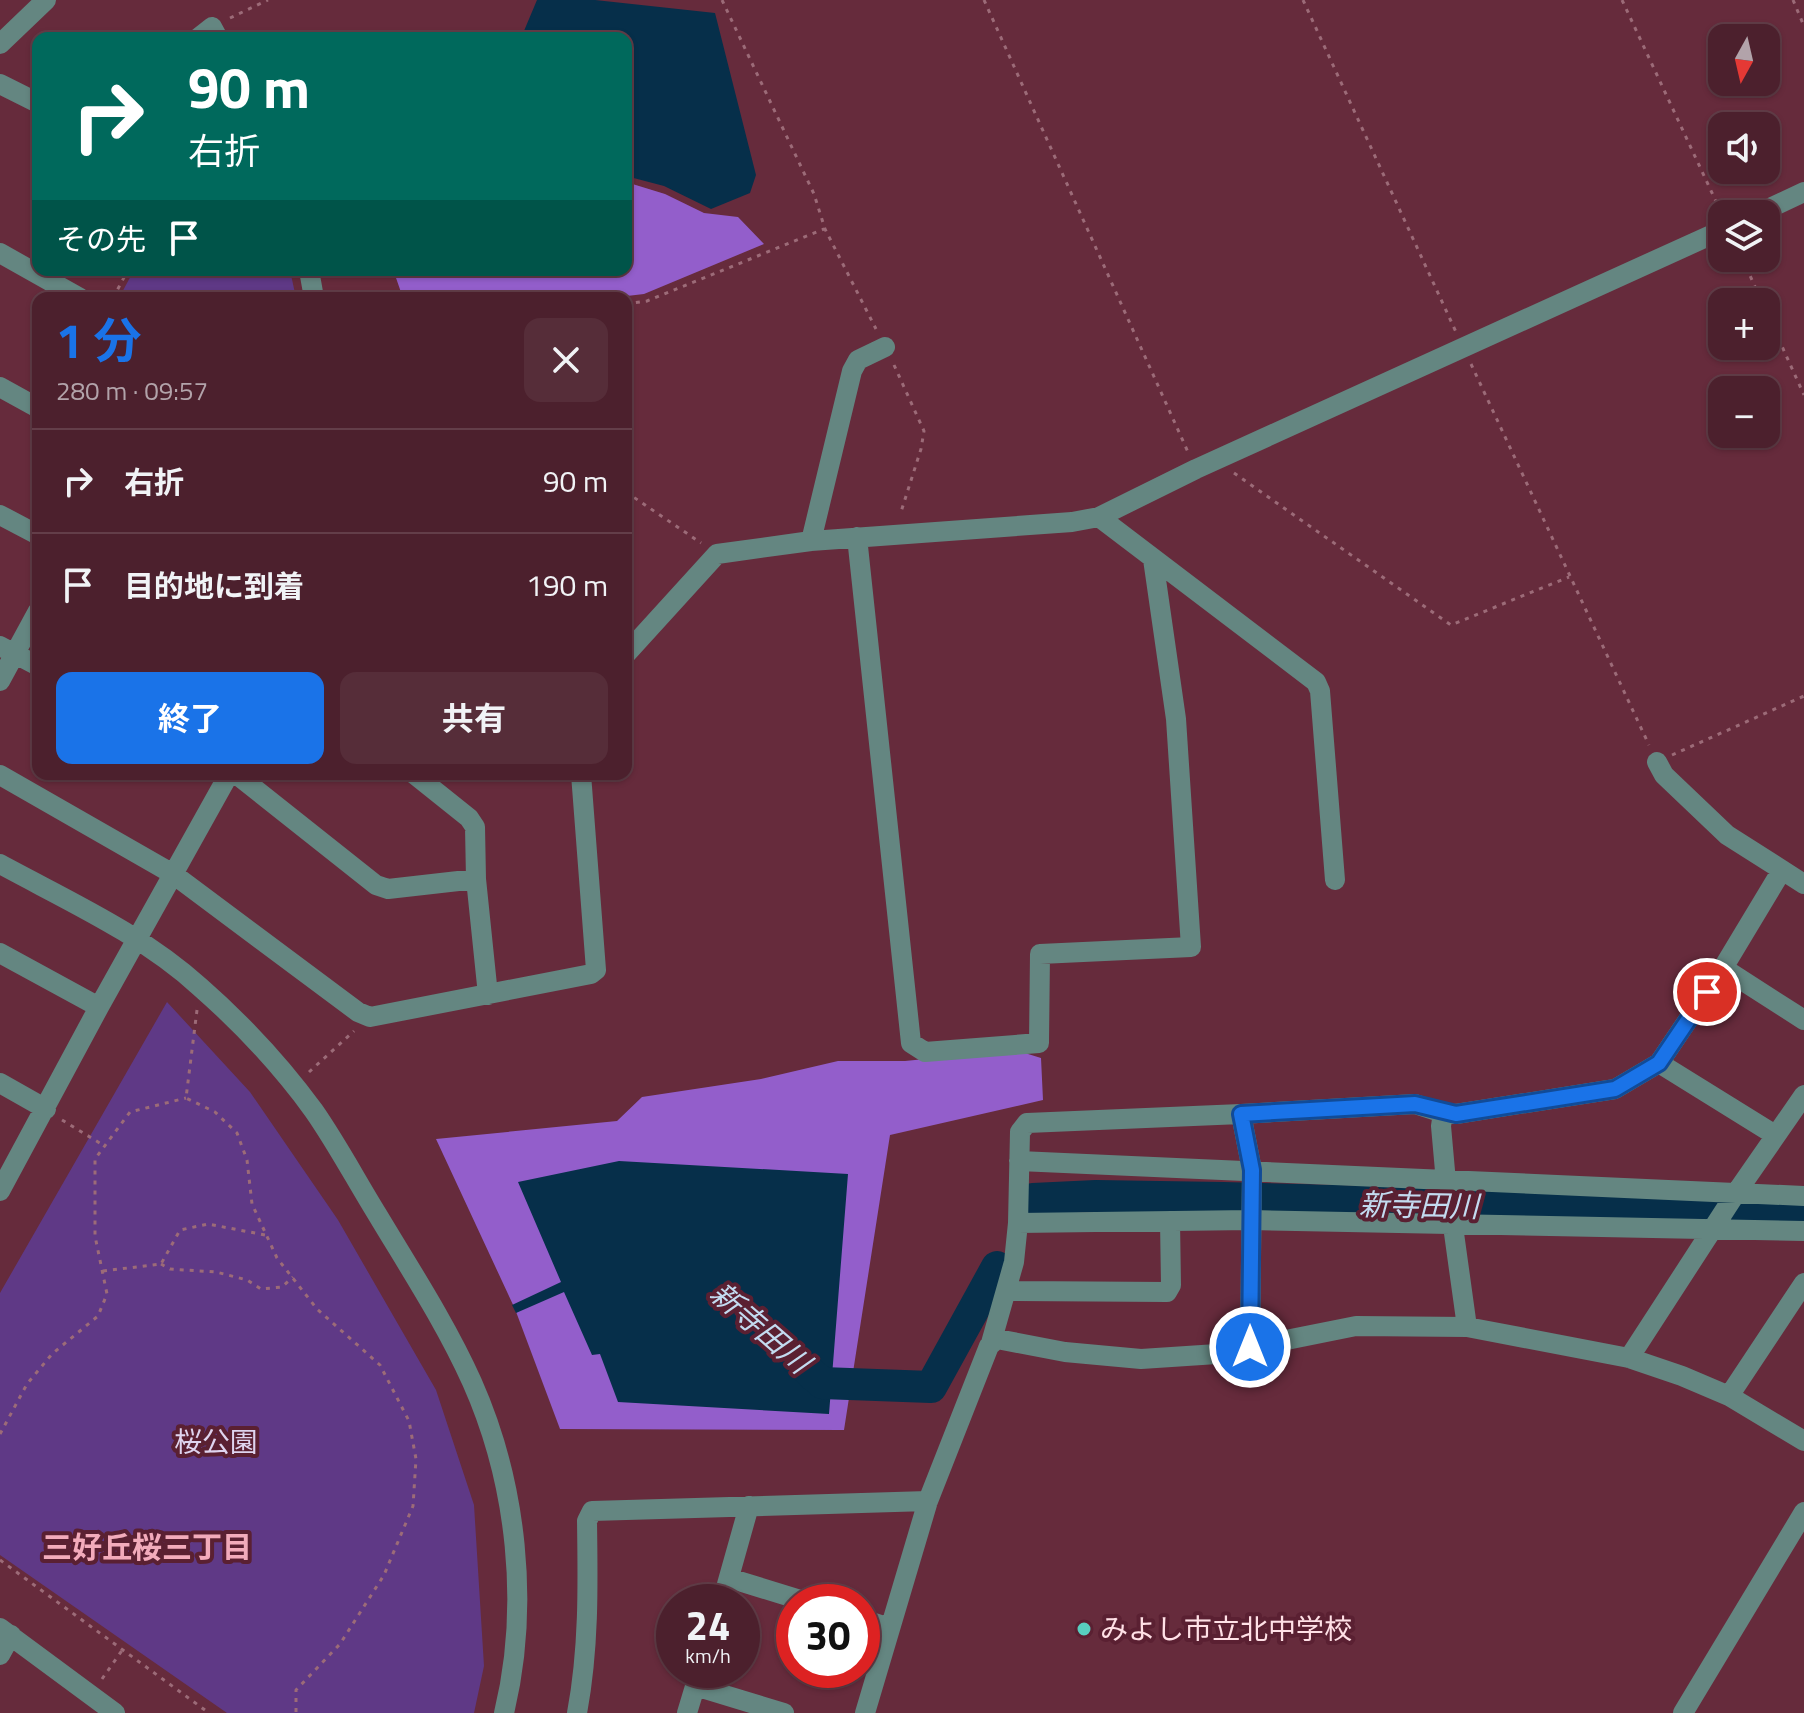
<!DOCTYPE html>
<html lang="ja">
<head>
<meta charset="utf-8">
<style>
  :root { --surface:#4c202d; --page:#562d39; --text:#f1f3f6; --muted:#b2a3aa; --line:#633e49; --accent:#1a73e8 }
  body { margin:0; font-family:"Titillium Web","Noto Sans JP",sans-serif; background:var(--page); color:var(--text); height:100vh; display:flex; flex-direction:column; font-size:30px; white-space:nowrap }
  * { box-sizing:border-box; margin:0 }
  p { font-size:26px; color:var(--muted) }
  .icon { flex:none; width:44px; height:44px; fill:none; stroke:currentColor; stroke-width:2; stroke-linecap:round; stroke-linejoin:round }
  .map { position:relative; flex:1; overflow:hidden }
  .sheet { position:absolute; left:32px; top:292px; width:600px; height:488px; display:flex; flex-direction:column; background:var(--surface); border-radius:16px; box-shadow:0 2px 6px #0004,0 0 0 2px var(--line) }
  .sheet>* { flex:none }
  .banner { position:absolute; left:32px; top:32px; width:600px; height:244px; border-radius:16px; box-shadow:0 2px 6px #0004,0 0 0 2px var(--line); background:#00695c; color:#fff; overflow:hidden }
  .needle { width:52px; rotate:188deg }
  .tools { position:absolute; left:1708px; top:24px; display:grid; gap:16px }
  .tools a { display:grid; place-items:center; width:72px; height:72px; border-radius:16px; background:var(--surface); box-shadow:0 2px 6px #0004,0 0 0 2px var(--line); font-size:40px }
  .speed { position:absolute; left:656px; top:1584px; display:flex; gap:16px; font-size:40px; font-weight:700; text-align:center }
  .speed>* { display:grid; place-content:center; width:104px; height:104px; border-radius:50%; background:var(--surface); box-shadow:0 2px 6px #0004,0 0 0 2px var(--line); line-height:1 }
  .speed small { font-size:20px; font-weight:400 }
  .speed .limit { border:12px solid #d22; background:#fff; color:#111 }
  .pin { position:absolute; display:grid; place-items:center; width:68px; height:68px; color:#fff; margin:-34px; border:4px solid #fff; border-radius:50%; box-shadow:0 2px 8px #0007 }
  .me { position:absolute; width:88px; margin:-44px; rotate:0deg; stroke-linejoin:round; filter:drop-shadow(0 0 6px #0008) }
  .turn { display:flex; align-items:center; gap:28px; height:168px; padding:0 24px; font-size:36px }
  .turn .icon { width:104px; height:104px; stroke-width:2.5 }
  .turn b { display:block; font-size:56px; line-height:68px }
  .then { display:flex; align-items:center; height:76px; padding:0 24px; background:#0003; gap:16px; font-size:30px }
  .round { display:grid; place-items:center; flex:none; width:84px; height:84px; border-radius:16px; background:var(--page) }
  .head { display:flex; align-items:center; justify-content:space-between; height:136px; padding:0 24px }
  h1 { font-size:48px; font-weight:700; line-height:60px; color:var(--accent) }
  .button { display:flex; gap:16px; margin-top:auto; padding:16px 24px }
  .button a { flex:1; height:92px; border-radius:16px; background:var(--accent); color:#fff; font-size:32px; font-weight:700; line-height:92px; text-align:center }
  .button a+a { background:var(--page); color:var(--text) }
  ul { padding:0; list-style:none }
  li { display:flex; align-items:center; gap:24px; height:104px; padding:0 24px; border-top:2px solid var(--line) }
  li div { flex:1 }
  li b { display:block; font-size:30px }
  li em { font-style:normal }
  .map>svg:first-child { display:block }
  .green { fill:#5f3986 }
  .forest { fill:#935ecb }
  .water { fill:#062f4a }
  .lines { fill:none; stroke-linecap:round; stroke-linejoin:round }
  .river { stroke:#062f4a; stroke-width:32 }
  .path { stroke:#9c6b78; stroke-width:3; stroke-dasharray:4 6; stroke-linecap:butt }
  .minor { stroke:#648681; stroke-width:20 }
  .route-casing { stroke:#114b97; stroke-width:20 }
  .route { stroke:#1a73e8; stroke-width:14 }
  .poi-dot { fill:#58cebf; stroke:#5a2032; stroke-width:3 }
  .labels { text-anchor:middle; stroke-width:8; stroke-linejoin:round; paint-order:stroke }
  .park-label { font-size:28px; fill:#dfd4ef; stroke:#5a2032 }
  .poi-label { font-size:28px; fill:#ffe0e6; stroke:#5a2032; text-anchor:start }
  .water-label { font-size:30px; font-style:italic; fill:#c3dbf0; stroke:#5a2032 }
  .neighbourhood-label { font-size:30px; font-weight:bold; fill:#f2abbb; stroke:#5a2032 }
</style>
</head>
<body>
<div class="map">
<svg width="1804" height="1713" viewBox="0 0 1804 1713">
  <rect width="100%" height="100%" fill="#662b3c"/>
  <path class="green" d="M134 270H290L296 298H119Z
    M167 1002 250 1092 338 1220 436 1390 474 1505 484 1666 474 1713H227L0 1555V1293Z"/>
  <path class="forest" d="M626 182 665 194 704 213 738 217 764 244 644 294 610 298H403L395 275 402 270H626Z
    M1015 1050 1041 1058 1043 1100 890 1135 844 1430 560 1429 515 1309 436 1139 617 1121 642 1097 761 1079 838 1061H905Z"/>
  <path class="water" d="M537 0H595L715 13 756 175 750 193 711 209 664 186 626 176V38H521Z
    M619 1161 848 1174 829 1414 618 1402 600 1354 592 1355 564 1292 516 1313 512 1305 561 1282 518 1182Z"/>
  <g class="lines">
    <path class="river" d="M1033 1199 1096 1196 1223 1198 1804 1213
      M798 1361 822 1383 931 1387 997 1267"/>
    <path class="path" d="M722 0 814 194 825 229 876 329
      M984 0 1188 452
      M1303 0 1456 332
      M1622 0 1720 210
      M1793 0 1804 26
      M230 18 268 0
      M1742 258 1762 302
      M113 298 128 270
      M626 304 647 301 824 229
      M1766 311 1804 395
      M1471 364 1649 745
      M894 365 924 431 921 449 900 515
      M1234 473 1451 625 1569 577
      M626 492 701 543
      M1672 755 1804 696
      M197 1010 186 1098 215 1112 237 1133 247 1160 252 1204 277 1258 317 1309 380 1365 409 1421 416 1459 413 1506 384 1575 340 1644 296 1690V1713
      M309 1072 354 1031
      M62 1120 103 1145
      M161 1264 170 1269 216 1272 247 1280 261 1289 282 1287 293 1277
      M103 1271 161 1264 180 1230 208 1224 265 1235
      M0 1434 27 1384 52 1354 98 1316 107 1294 95 1236V1159L130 1112 186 1098
      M0 1560 209 1713
      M102 1679 123 1649"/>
    <path class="minor" d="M198 38 212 27 218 38
      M0 44 46 0
      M0 84 38 103
      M1757 214 1804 192
      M0 253 80 298
      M309 270 314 298
      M0 387 38 408
      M0 515 38 535
      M1099 517 1316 682 1320 691 1335 880
      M857 537 911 1043 925 1052 1039 1043 1040 954 1191 947 1176 719 1153 559
      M811 541 852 371 858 360 885 347
      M0 646 38 666
      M626 654 717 554 811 541 1072 522 1099 517 1196 469 1722 230
      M0 681 38 611
      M1657 762 1664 775 1727 835 1804 884
      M236 774 376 885 388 889 476 879
      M414 774 469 818 475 827 476 879 488 995
      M0 775 173 874 358 1012 370 1017 591 974 596 970 581 774
      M0 864C68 901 142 934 200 987 241 1023 282 1067 314 1111 337 1144 356 1180 377 1214 410 1269 446 1324 472 1382 517 1483 530 1606 504 1713
      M0 953 99 1007
      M1723 968 1804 1020
      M1659 1063 1775 1135
      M0 1083 46 1109
      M1241 1114 1252 1170 1250 1347
      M1019 1161 1804 1196
      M1446 1182 1441 1126 1443 1113 1456 1114 1615 1089 1659 1063 1723 968 1782 870
      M0 1191 99 1007 229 774
      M1018 1223 1251 1220 1804 1231
      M1453 1226 1467 1327
      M1007 1291 1167 1292 1171 1285 1170 1221
      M991 1343 1014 1262 1018 1223 1020 1132 1027 1123 1241 1114 1415 1104 1443 1113
      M1629 1358 1736 1193 1804 1095
      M1729 1396 1804 1283
      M729 1578 807 1602
      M722 1602 749 1506
      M862 1619 890 1628
      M0 1628 115 1713
      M0 1655 11 1635
      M695 1686 784 1713
      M577 1713C589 1649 588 1586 587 1521L592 1511 928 1501
      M687 1713 700 1670
      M865 1713 928 1501 989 1346 997 1339 1065 1352 1141 1359 1217 1354 1356 1326 1467 1327 1629 1358 1682 1376 1729 1396 1804 1441
      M1683 1713 1804 1512"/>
  </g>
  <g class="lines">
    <defs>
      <path id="route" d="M1250 1347 1252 1170 1241 1114 1415 1104 1456 1114 1615 1089 1659 1063 1707 992"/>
    </defs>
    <use href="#route" class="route-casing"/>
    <use href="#route" class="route"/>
  </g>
  <circle class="poi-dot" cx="1084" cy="1629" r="8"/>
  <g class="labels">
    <g class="park-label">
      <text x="216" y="1452">桜公園</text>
    </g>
    <g class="poi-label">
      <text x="1100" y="1639">みよし市立北中学校</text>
    </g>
    <g class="water-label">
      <text transform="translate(1419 1206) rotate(1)" y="10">新寺田川</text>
      <text transform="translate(760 1328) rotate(41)" y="10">新寺田川</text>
    </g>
    <g class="neighbourhood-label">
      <text x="147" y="1558">三好丘桜三丁目</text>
    </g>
  </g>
</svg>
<div class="tools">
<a><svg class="needle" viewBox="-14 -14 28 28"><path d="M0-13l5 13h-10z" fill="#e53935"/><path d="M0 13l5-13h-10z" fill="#b2a3aa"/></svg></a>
<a><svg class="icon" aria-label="sound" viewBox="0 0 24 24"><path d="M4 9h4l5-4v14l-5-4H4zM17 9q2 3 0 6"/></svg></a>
<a><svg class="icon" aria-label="layers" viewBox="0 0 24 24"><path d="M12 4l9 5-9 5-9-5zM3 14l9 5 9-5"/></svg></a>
<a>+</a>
<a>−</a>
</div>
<div class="speed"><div>24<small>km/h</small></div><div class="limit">30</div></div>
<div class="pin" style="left:1707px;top:992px;background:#d93025"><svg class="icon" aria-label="arrive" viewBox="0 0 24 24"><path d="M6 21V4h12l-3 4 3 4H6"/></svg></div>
<svg class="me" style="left:1250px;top:1347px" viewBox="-20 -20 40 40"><circle r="17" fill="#1a73e8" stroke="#fff" stroke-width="3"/><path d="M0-11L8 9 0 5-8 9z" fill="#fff"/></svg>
<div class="banner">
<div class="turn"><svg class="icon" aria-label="right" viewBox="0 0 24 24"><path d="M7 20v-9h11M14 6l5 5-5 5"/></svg><div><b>90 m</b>右折</div></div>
<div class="then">その先<svg class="icon" aria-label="arrive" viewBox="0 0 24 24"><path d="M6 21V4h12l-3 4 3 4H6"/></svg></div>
</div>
<section class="sheet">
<div class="head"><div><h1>1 分</h1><p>280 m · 09:57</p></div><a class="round"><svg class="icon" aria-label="close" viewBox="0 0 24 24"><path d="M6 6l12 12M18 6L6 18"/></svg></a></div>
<ul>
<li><svg class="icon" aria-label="right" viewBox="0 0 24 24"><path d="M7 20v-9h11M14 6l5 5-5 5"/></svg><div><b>右折</b></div><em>90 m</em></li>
<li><svg class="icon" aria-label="arrive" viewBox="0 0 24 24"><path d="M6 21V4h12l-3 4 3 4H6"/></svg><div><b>目的地に到着</b></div><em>190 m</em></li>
</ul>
<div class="button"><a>終了</a><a>共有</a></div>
</section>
</div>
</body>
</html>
